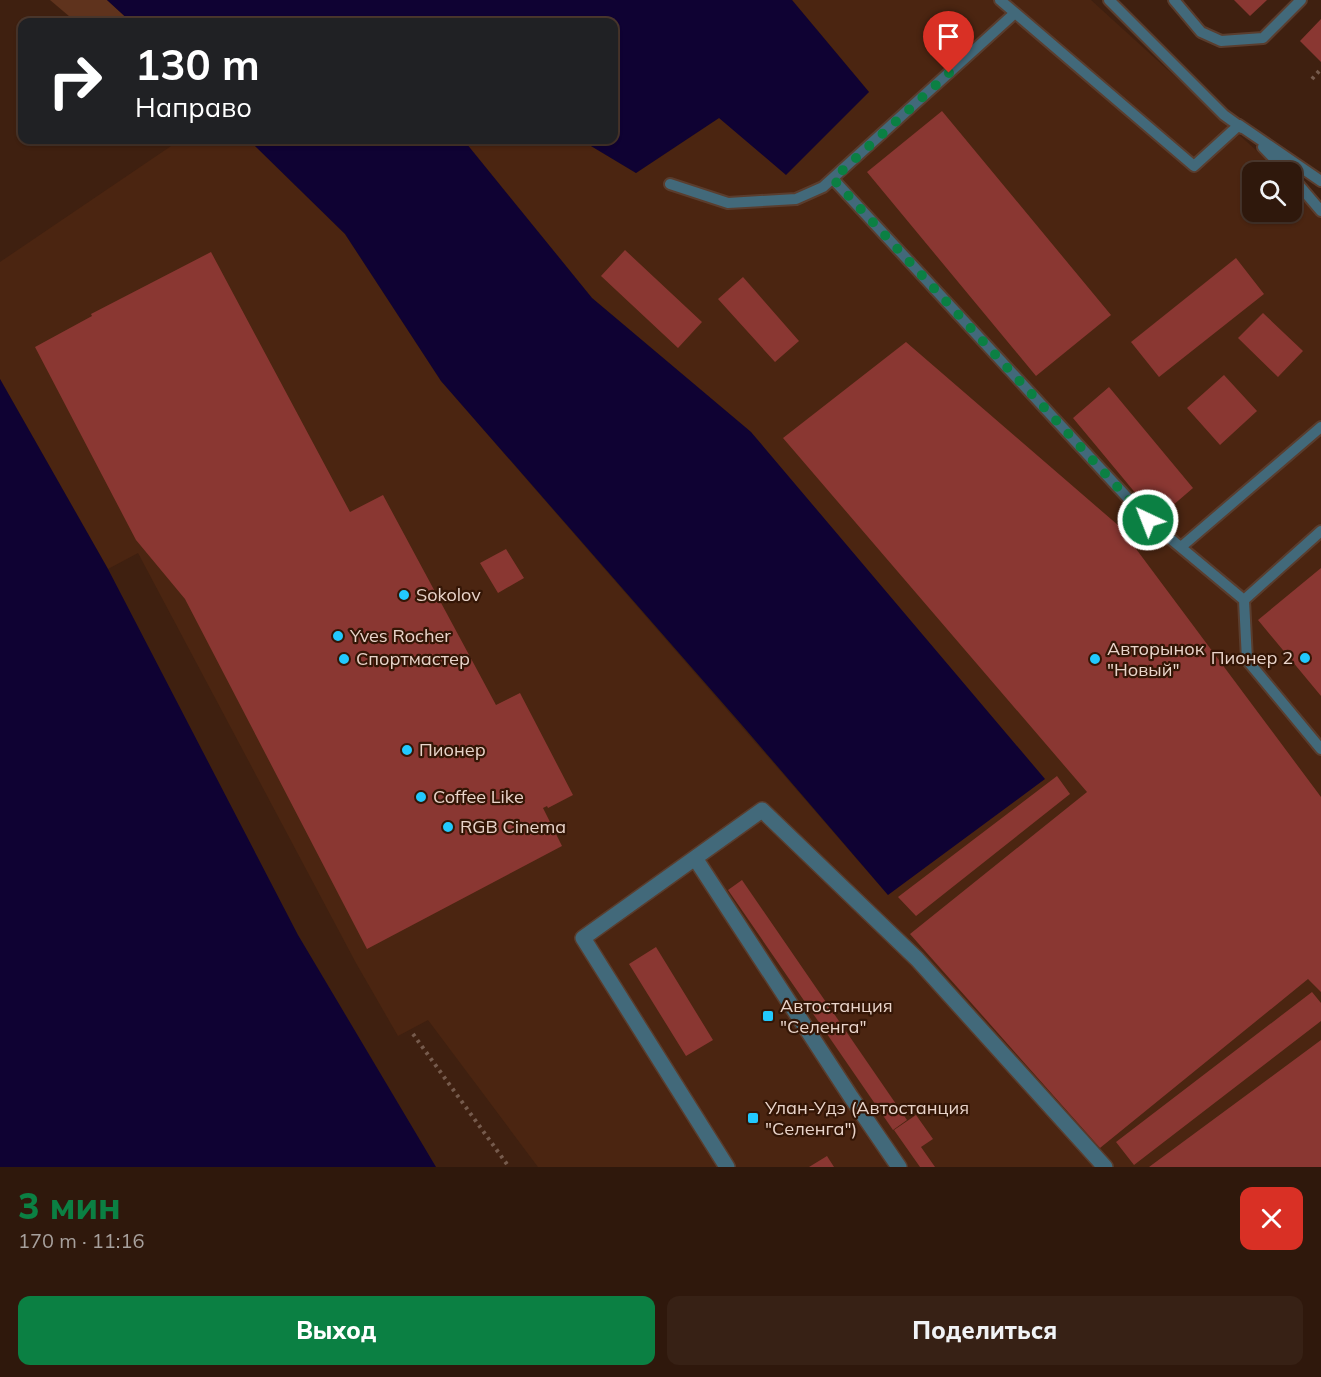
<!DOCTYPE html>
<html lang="ru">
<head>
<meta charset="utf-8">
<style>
  :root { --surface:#2f180c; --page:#372115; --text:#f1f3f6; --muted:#a7a09d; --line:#4a372d; --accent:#0b8043 }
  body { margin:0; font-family:Mulish,sans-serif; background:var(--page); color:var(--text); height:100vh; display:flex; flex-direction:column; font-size:22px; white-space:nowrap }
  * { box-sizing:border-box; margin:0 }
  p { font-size:20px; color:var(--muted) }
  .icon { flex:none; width:33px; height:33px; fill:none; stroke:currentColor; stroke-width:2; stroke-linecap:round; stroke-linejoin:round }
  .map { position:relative; height:1167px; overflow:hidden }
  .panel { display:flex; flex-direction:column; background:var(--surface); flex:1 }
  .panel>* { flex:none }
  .hud { position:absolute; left:18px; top:18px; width:600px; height:126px; border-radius:12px; box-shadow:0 2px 4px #0004,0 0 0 2px var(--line); background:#202124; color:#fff; overflow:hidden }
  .fabs { position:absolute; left:1242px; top:162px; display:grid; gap:12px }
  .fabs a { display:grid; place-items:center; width:60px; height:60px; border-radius:12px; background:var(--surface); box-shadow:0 2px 4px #0004,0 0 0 2px var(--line); font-size:30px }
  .pin { position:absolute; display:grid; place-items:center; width:51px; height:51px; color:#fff; margin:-62px -26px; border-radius:50% 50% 50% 0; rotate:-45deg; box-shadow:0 0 6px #0007 }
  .pin .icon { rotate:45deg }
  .me { position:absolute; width:66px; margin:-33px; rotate:317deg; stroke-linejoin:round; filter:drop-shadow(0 0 4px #0008) }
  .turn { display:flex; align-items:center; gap:21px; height:126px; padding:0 18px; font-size:27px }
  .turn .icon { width:78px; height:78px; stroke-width:2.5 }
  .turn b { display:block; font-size:42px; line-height:51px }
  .round { display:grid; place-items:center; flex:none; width:63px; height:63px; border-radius:12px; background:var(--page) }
  .head { display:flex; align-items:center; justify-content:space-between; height:102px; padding:0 18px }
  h1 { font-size:36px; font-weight:800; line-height:45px; color:var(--accent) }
  .action { display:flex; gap:12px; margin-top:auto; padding:12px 18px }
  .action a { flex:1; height:69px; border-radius:12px; background:var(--accent); color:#fff; font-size:24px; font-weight:800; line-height:69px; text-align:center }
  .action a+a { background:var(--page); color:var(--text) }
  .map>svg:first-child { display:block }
  .built { fill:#4b2511 }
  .green { fill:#5f331d }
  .water { fill:#0f0233 }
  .building { fill:#8a3732 }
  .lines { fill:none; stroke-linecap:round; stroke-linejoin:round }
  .lane-casing { stroke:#5a3d2e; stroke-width:14 }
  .street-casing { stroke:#5a3d2e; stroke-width:18 }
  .path { stroke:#765b4d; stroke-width:4; stroke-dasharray:3 4.5; stroke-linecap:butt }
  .lane { stroke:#42697a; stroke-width:10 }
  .street { stroke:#42697a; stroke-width:15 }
  .route { stroke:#0b8043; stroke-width:10; stroke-dasharray:0 18 }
  .poi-dot { fill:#22c9fe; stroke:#341606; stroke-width:2 }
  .labels { text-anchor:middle; stroke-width:4.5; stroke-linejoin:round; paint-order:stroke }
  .poi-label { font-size:18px; fill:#e9d4ca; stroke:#341606; text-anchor:start }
</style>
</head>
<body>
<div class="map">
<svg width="1321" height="1167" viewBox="0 0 1321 1167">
  <rect width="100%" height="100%" fill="#3f2010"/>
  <path class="built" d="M792 0H1091L1280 172H1252V212H1292V183L1321 210V1167H538L428 1020 398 1036 356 963 138 553 108 569 0 379V262L180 140H249L345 234 441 381 888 895 751 432 592 298 466 143 464 140H581L636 173 719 118 869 92Z"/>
  <path class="green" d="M50 0H107L131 22H76Z"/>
  <path class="water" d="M107 0H792L869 92 786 175 719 118 636 173 581 140H614V22H131Z
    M249 140H464L466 143 592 298 751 432 1045 779 888 895 741 724 441 381 345 234Z
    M0 379 108 569 298 935 436 1167H0Z"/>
  <path class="building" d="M1234 0H1267L1250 16Z
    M1321 19V62L1300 41Z
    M942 111 1111 315 1036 376 867 172Z
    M625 250 702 322 678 348 601 276Z
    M211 252 350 512 383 495 496 705 520 693 573 795 548 808 547 806 543 808 562 846 367 949 185 599 136 540 35 347 92 316 91 314Z
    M1236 258 1264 294 1159 377 1131 342Z
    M743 277 799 341 775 362 718 299Z
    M1263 313 1303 351 1278 377 1238 338Z
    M906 342 1119 526 1321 797V992L1308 979 1100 1148 910 934 1087 792 783 438Z
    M1224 375 1257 411 1220 445 1187 408Z
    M1109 387 1193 488 1157 519 1073 418Z
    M506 549 524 578 498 593 480 563Z
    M1321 568V696L1258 620Z
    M1057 776 1070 794 916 916 898 897Z
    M742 880 907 1120 893 1130 728 890Z
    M656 947 713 1040 686 1056 629 964Z
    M1312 992 1321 1003V1021L1134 1165 1116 1142Z
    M1321 1040V1167H1149Z
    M916 1115 933 1139 921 1147 935 1167H920L894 1130Z
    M827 1156 834 1167H809Z"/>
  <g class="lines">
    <defs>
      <path id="lane" d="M1000 0 1194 166 1239 125 1321 181
        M1109 0 1224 115 1242 128
        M1174 0 1201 32 1221 41 1263 38 1301 0
        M1263 147 1287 172
        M1292 177 1321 211
        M833 179 1148 520 1244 600 1247 660 1321 749
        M670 184 728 203 796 199 823 187 1015 13
        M1181 547 1321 427
        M1244 600 1321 531"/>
      <path id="street" d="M695 858 851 1097 899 1167
        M727 1167 583 938 762 810 917 959 1105 1167"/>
    </defs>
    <use href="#lane" class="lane-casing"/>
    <use href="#street" class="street-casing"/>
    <path class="path" d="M1312 79 1321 69
      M413 1034 509 1167"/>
    <use href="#lane" class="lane"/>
    <use href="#street" class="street"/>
  </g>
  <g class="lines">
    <path class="route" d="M949 73 833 179 1148 520"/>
  </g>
  <g class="poi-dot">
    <circle cx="404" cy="595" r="6"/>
    <circle cx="338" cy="636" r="6"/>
    <circle cx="1305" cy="658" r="6"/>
    <circle cx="344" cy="659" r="6"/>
    <circle cx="1095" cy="659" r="6"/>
    <circle cx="407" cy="750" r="6"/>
    <circle cx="421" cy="797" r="6"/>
    <circle cx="448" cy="827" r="6"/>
    <rect x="762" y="1010" width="12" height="12" rx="3"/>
    <rect x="747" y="1112" width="12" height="12" rx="3"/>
  </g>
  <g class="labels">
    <g class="poi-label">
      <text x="416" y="601">Sokolov</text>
      <text x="350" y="642">Yves Rocher</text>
      <text x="1107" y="655">Авторынок<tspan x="1107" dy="21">"Новый"</tspan></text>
      <text x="1293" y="664" text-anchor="end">Пионер 2</text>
      <text x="356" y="665">Спортмастер</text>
      <text x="419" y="756">Пионер</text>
      <text x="433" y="803">Coffee Like</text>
      <text x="460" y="833">RGB Cinema</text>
      <text x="780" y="1012">Автостанция<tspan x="780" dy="21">"Селенга"</tspan></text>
      <text x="765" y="1114">Улан-Удэ (Автостанция<tspan x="765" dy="21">"Селенга")</tspan></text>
    </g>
  </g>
</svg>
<div class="fabs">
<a><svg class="icon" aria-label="search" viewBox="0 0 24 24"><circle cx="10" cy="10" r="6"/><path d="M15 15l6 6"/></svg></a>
</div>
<div class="pin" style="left:949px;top:73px;background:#d93025"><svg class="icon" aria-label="arrive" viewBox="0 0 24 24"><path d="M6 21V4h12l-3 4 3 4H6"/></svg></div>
<svg class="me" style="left:1148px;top:520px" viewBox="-20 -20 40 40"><circle r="17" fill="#0b8043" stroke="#fff" stroke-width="3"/><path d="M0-11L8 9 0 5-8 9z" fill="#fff"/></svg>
<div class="hud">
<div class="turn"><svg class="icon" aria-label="right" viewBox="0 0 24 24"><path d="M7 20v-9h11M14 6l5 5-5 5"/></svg><div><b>130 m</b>Направо</div></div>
</div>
</div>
<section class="panel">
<div class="head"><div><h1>3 мин</h1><p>170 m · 11:16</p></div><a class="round" style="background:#d93025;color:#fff"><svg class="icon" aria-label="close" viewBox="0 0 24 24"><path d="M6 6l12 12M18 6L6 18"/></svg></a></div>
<div class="action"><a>Выход</a><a>Поделиться</a></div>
</section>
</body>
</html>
